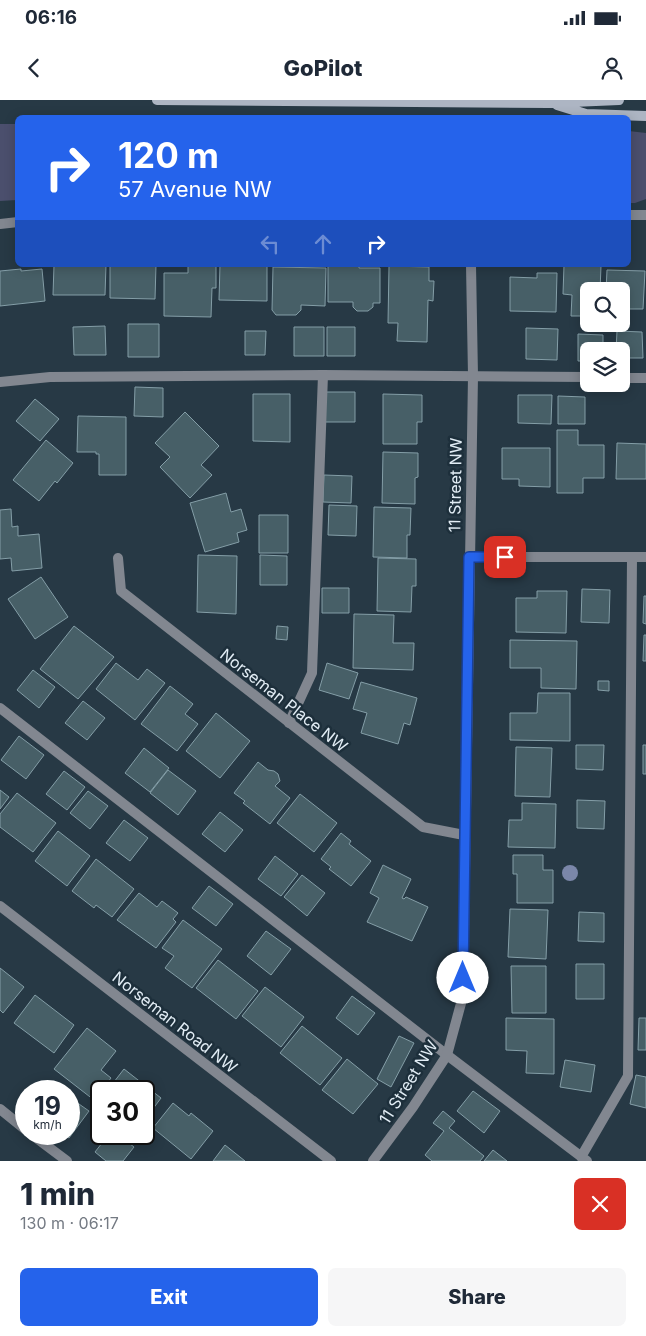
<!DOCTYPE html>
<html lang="en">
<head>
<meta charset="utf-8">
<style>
  :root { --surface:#fff; --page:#f6f6f7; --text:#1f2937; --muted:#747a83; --accent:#2563eb }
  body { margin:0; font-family:Inter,sans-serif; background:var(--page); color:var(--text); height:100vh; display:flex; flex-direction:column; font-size:19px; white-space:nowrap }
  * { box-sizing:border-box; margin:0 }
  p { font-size:16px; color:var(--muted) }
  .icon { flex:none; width:28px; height:28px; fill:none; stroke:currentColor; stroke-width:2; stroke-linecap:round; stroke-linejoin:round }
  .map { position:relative; height:1061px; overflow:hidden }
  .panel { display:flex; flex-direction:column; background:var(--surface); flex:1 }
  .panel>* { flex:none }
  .guide { position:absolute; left:15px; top:15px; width:616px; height:152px; border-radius:8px; box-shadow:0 2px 12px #0003; background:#2563eb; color:#fff; overflow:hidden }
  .controls { position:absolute; left:580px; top:182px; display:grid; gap:10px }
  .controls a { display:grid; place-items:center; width:50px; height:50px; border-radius:8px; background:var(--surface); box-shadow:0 2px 12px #0003; font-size:25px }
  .speed { position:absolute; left:15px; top:980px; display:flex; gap:10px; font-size:25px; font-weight:700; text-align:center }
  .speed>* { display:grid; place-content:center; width:65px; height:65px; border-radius:50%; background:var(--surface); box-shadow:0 2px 12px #0003; line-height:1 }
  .speed small { font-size:12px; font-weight:400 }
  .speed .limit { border:2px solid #111; border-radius:8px; background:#fff; color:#111 }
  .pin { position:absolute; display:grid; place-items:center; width:42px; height:42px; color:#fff; margin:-21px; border-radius:10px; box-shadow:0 2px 8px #0006 }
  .me { position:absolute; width:55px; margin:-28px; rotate:0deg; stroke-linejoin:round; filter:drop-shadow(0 0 4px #0008) }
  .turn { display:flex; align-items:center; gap:18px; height:105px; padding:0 20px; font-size:22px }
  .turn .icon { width:65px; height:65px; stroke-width:2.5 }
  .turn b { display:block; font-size:35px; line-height:42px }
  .lanes { display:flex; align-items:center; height:48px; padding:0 20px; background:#0003; justify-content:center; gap:25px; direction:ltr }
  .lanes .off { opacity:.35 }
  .round { display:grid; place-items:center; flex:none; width:52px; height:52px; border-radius:8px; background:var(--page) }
  .overview { display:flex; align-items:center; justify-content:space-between; height:85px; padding:0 20px }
  h1 { font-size:30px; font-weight:800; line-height:38px }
  .button { display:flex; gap:10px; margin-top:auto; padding:10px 20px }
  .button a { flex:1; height:58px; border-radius:8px; background:var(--accent); color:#fff; font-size:20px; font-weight:800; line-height:58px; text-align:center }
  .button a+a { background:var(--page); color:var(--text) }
  .status { display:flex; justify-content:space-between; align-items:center; height:35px; padding:0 25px; background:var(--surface); direction:ltr }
  .status svg { height:14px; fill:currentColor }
  header { display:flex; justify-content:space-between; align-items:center; height:65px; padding:0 20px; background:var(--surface); font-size:22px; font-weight:800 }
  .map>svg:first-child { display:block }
  .green { fill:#4b4f6d }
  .building { fill:#475f67; stroke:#849ea7 }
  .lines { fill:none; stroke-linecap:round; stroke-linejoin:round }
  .lane { stroke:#828790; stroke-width:10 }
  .street { stroke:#828790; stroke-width:10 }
  .secondary { stroke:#adb5c3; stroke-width:10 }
  .tree { fill:#7b87a9 }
  .route-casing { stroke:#184099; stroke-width:12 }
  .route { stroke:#2563eb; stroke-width:9 }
  .labels { text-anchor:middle; stroke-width:5; stroke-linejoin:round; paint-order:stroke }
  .street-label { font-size:16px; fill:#e2edf5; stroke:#1d2f3b }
</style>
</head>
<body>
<div class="status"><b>06:16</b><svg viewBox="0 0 49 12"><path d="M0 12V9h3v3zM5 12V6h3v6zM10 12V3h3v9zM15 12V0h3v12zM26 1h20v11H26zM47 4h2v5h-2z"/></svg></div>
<header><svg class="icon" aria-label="back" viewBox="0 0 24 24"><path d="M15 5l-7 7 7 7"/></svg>GoPilot<svg class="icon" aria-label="person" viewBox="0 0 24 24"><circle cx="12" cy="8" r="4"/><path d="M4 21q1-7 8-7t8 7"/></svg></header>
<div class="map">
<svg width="646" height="1061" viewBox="0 0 646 1061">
  <rect width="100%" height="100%" fill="#273945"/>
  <path class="green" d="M0 24H17V100L0 101Z
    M629 31 646 33V99L635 103H629Z"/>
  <path class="building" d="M54 165H106L105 195H53Z
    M110 165H156L155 199 110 198Z
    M188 165H216V188H212L211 217 164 216V173H188Z
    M220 165H267V201L219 200Z
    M328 165H359V168H380V203H373V207L368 211H357L353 207V202H328Z
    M564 165 601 166 600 191H589V216H571L572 195 563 194Z
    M389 166 429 167V181H434L433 201 428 200 427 242 397 241 398 223H388Z
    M273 167 326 168 325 206 301 205V210L296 215H276L272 210Z
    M21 169V171L42 169 45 201 0 206V171Z
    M607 170 645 171 643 209H621V191H606Z
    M537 173H557L556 212 510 211V177L537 178Z
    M128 224H159V257H128Z
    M105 226 106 255H74L73 227Z
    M294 227H324V256H294Z
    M327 227H355V256H327Z
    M526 228 558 229 557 260 526 259Z
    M245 231H266L265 255H245Z
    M617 231 642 232 643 258H621V251H616Z
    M578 234 603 235V251H589V261H578Z
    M135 287 163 288V317L134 316Z
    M325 292H355V322H325Z
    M253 294H290V342L253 341Z
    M383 294 422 295V322H417V344H383Z
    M518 295H552L551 324 518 323Z
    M558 296 585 297V324H558Z
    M35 299 59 319 40 341 16 321Z
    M185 312 219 346 201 365 212 375 190 398 160 367 170 357 155 343Z
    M78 316 126 317V375H99V354H96V352H77Z
    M557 330H578V345H604V378H583V393H557Z
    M46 340 73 363 57 383 55 381 39 401 13 380Z
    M617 343 646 344V379H616Z
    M502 348H550V387L519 386V379H502Z
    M383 352 418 353V377L415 378V404L382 403Z
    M324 375 352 376 351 403 323 402Z
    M226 393 231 412 241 409 247 430 237 433 239 442 205 452 190 403Z
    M329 405 357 406 356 436 328 435Z
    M374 407 411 408 410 435H407V458L373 457Z
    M11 409 12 427 18 426V436L39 434 42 468 12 471 11 458 0 459V410Z
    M259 415H288V453H259Z
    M198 455 237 456 236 514 197 512Z
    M260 455 287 456V485H260Z
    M378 458 416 459V486H412L411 512 377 511Z
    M41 477 68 517 35 539 8 499Z
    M322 488H349V513H322Z
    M582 489 610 490 609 523 581 522Z
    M537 491H567L566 533 516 532V498H537Z
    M644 496H646V524L643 523Z
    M354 514 394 515 393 543H414L413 570 353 568Z
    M74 526 114 557 78 599 40 569Z
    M277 526 288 527 287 540 276 539Z
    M644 535H646V561H643Z
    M510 540 577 541 576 589 541 588V568H510Z
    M116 563 138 580 147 569 165 583 135 620 96 589Z
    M327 563 358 573 349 599 319 590Z
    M33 570 55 587 39 608 17 590Z
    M598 581H609V591L598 590Z
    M361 582 417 598 410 625 404 623 398 644 361 633 367 613 353 609Z
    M170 586 193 604 185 614 198 624 177 651 141 624Z
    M538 593H570V641L510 640V613H537Z
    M83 601 105 618 87 640 65 623Z
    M216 613 250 641 220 678 186 651Z
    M19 636 44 655 26 679 1 660Z
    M576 645H604L603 670 576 669Z
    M643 645H646V674H643Z
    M516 647 552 648 550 697 515 696Z
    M144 648 169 668 150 692 125 673Z
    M258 662 268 670 274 671 278 674 280 681 275 686 290 698 270 724 243 703 245 701 234 693Z
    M168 670 196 691 178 715 150 693Z
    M64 671 85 687 67 710 46 694Z
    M0 690 9 697 0 709Z
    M88 691 108 706 90 729 70 713Z
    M17 693 56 723 33 752 0 727V714Z
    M300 694 337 723 314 752 277 723Z
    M577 700 605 701 604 729 577 728Z
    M522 703 556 704 555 748 508 747 509 720H522Z
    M220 712 243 730 225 752 202 734Z
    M124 720 148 738 130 761 106 743Z
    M58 731 90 756 67 786 35 761Z
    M341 733 351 741 349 744 371 761 351 786 329 769 331 767 321 759Z
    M513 755H543V770H553V803H517V774H513Z
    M275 756 298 774 281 796 258 779Z
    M96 759 134 789 112 817 96 805 94 808 72 791Z
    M383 765 411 779 402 798 404 799 406 797 428 807 412 841 367 822 379 798 370 793Z
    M302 775 325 793 307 816 284 797Z
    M209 786 233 804 216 826 192 808Z
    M139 793 157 807 162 801 178 813 173 819 176 822 156 848 117 820Z
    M510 809 548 810 546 859 508 857Z
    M579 812 604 813V842L578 841Z
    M183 820 222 849 192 888 165 868 174 856 162 848Z
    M266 831 291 849 271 875 247 856Z
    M218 860 258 891 236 919 196 888Z
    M576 864H604V899H576Z
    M511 866H546V913H512Z
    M0 868 24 887 3 913 0 910Z
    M265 887 304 917 281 947 242 916Z
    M35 895 74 925 54 953 14 923Z
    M352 896 375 913 358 935 336 918Z
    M506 918 554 919V974L526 973 527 951 506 950Z
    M639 918H646V950H638Z
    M302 926 342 958 320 985 280 953Z
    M87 928 116 951 101 970 111 978 94 1000 54 969Z
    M399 936 414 943 391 987 377 979Z
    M347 959 378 984 353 1014 322 990Z
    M565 960 595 965 591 992 560 987Z
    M124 969 161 998 144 1021V991H107Z
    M636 975 646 977V1008L630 1004Z
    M473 991 500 1011 484 1033 457 1011Z
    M69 997 89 1011 69 1038 63 1034H69Z
    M173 1003 189 1016 191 1013 213 1031 191 1059 153 1028Z
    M443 1011 455 1021 449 1028 484 1056 480 1061H432L425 1055 444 1031 433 1023Z
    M109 1034H117L134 1047 123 1061H106L95 1052Z
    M225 1045 245 1061H213Z
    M493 1050 507 1061H484Z"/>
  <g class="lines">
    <path class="lane" d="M621 278H646
      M0 282 50 277 323 275 589 277
      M0 608 447 955 587 1061
      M289 623 312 573 323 275
      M0 1009 26 1030
      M31 1034 67 1061
      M581 1057 628 976 632 457"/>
    <path class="street" d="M629 115H646
      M0 124 18 122
      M469 457H646
      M118 458 121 491 423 727 464 735
      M0 806 331 1061
      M373 1061 413 1007 447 955 463 896 473 276 471 165"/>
    <path class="secondary" d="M157 0 549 3 619 0
      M557 5 586 14 646 16"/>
  </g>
  <circle class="tree" cx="570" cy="773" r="8"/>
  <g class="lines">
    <defs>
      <path id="route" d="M463 878 469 457H505"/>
    </defs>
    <use href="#route" class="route-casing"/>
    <use href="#route" class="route"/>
  </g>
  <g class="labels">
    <g class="street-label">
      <text transform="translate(455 385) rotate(-89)" y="6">11 Street NW</text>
      <text transform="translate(284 600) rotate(38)" y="6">Norseman Place NW</text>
      <text transform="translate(175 922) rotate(38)" y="6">Norseman Road NW</text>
      <text transform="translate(408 982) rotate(-58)" y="6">11 Street NW</text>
    </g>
  </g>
</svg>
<div class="controls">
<a><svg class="icon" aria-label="search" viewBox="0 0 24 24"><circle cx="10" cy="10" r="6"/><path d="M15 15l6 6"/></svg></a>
<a><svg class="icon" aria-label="layers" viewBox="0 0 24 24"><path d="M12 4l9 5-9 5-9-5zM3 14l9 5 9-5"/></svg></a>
</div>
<div class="speed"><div>19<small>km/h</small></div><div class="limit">30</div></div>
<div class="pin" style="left:505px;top:457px;background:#d93025"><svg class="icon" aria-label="arrive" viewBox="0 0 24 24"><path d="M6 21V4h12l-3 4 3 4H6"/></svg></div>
<svg class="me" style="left:463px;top:878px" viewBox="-20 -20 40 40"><circle r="19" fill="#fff"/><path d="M0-13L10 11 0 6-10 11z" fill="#2563eb"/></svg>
<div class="guide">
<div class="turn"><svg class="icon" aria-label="right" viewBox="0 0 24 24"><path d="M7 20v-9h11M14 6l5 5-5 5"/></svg><div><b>120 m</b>57 Avenue NW</div></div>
<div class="lanes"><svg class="icon off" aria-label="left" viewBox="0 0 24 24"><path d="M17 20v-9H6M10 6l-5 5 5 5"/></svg><svg class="icon off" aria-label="ahead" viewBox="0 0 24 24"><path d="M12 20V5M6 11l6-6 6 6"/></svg><svg class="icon" aria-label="right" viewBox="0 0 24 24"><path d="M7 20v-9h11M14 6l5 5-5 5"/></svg></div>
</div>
</div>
<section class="panel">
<div class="overview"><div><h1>1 min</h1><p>130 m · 06:17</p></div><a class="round" style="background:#d93025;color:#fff"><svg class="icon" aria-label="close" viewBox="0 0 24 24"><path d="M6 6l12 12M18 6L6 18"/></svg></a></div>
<div class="button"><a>Exit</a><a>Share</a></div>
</section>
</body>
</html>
